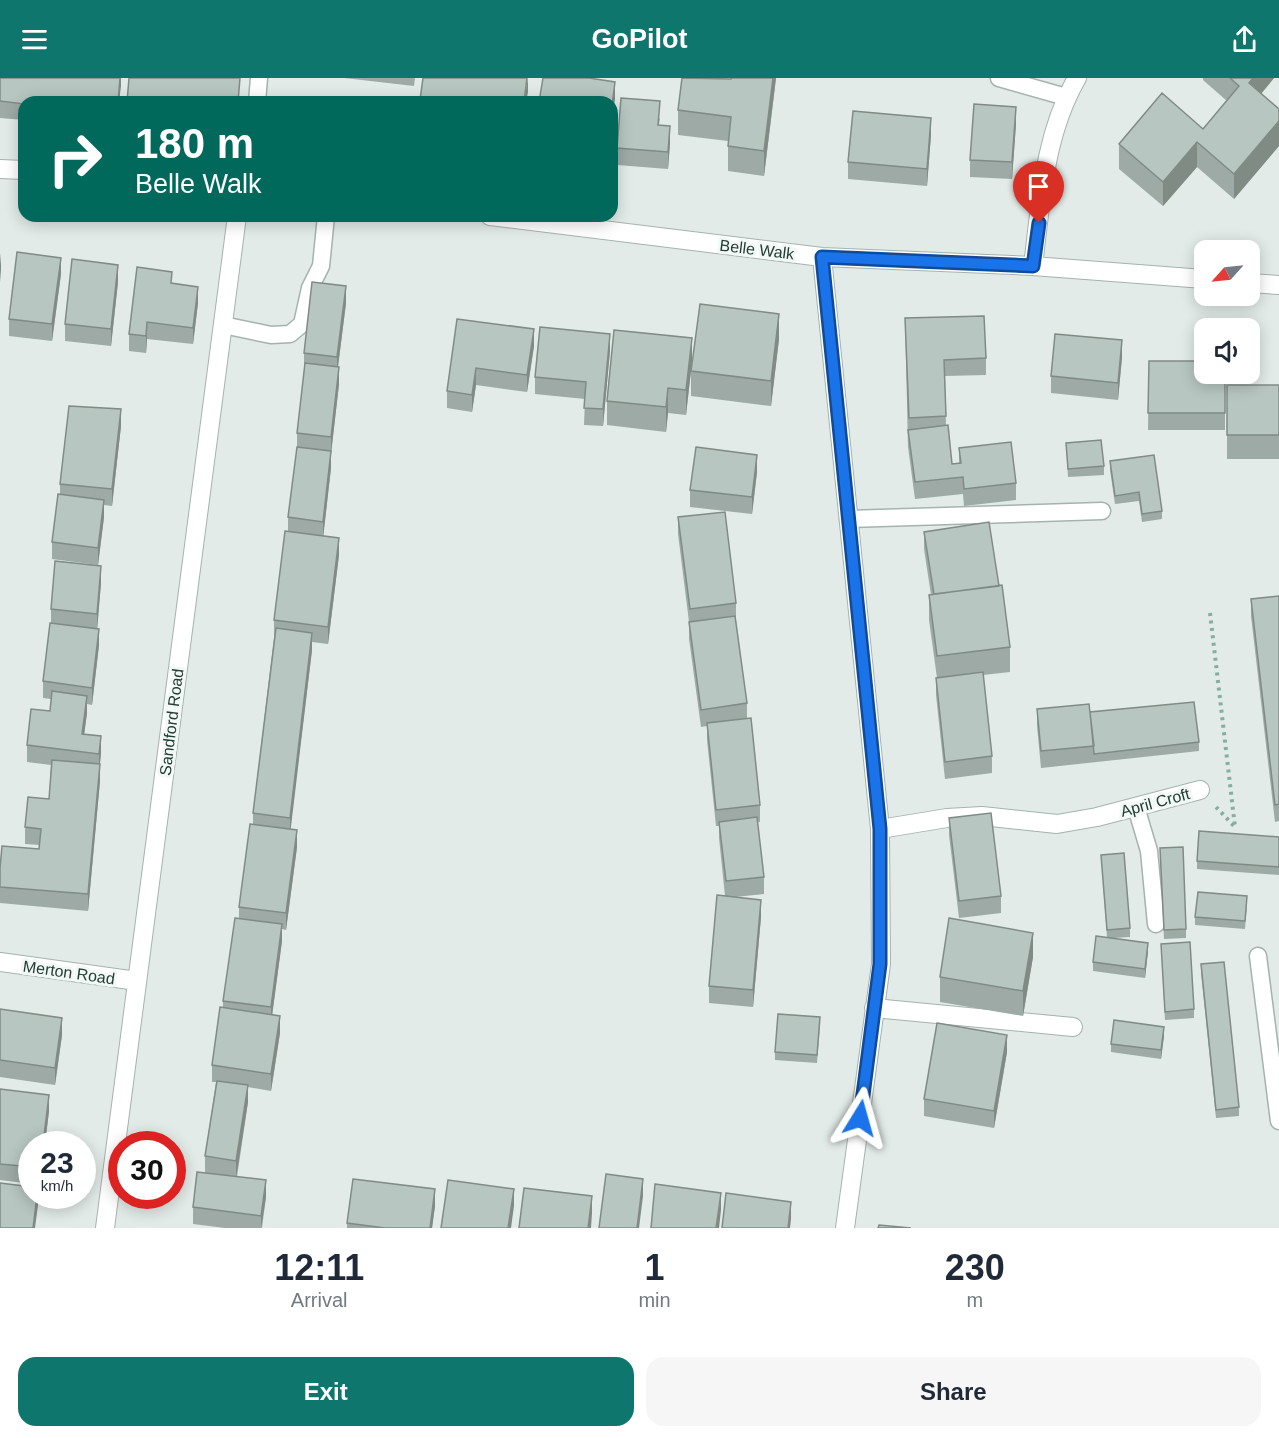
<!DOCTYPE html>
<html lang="en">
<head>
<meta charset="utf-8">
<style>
  :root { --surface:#fff; --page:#f6f6f7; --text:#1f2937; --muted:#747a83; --accent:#0f766e }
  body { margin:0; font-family:Arial,sans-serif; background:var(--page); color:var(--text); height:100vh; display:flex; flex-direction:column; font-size:22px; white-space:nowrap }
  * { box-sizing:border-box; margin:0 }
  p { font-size:20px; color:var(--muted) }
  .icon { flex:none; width:33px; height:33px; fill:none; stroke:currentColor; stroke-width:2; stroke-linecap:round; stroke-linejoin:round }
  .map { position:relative; height:1150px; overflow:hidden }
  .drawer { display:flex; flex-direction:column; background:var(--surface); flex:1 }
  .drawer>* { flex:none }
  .top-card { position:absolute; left:18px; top:18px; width:600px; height:126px; border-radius:18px; box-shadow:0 3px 15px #0003; background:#00695c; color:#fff; overflow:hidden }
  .needle { width:39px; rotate:243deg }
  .fabs { position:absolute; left:1194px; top:162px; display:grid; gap:12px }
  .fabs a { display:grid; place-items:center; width:66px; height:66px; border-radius:12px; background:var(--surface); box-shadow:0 3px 15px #0003; font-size:30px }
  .speed { position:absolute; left:18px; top:1053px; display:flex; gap:12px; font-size:30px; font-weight:700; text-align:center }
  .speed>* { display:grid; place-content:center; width:78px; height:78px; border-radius:50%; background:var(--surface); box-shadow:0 3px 15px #0003; line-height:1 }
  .speed small { font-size:15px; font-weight:400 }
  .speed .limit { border:9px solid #d22; background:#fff; color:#111 }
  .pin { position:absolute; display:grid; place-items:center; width:51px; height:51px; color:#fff; margin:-62px -26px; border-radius:50% 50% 50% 0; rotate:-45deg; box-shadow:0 0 6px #0007 }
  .pin .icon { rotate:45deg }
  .me { position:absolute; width:66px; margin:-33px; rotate:8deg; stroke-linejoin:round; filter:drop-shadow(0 0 4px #0008) }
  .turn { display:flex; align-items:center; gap:21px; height:126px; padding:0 18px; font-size:27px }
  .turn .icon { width:78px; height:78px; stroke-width:2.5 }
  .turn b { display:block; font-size:42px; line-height:51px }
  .eta { display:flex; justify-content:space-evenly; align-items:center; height:102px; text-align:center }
  .eta b { font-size:36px; font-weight:700; line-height:42px }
  .action { display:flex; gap:12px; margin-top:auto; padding:12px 18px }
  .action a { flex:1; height:69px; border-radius:18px; background:var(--accent); color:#fff; font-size:24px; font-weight:700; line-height:69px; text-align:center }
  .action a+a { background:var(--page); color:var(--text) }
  header { display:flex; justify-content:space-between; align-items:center; height:78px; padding:0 18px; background:var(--accent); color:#fff; font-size:27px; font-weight:700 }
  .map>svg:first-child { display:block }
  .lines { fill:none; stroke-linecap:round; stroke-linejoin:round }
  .lane-casing { stroke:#a5b3ae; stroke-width:19 }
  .street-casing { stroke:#a5b3ae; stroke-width:20 }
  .path { stroke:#84aea1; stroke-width:4; stroke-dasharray:3 4.5; stroke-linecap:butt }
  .lane { stroke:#fff; stroke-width:16 }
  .street { stroke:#fff; stroke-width:18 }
  .wall { fill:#9daaa5 }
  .shaded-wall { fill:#808b86 }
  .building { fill:#b7c6c0; stroke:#808b86; stroke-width:1.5 }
  .route-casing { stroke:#114b97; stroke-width:15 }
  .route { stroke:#1a73e8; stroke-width:10 }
  .labels { text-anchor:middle; stroke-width:6; stroke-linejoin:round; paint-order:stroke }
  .street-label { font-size:16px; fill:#233c35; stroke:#f2f8f5 }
</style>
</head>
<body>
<header><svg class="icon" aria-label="menu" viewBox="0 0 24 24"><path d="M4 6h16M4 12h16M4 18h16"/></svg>GoPilot<svg class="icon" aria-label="share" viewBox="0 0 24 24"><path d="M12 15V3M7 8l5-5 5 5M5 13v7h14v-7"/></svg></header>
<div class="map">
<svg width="1279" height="1150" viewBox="0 0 1279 1150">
  <rect width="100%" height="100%" fill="#e2ebe7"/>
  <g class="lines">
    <defs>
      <path id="lane" d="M999 0 1066 19
        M257 24 259 0
        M223 247 271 257 290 256 302 246 310 210 321 188 326 138
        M848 441 1102 433
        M1136 729 1149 773 1156 846
        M1258 878 1279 1043"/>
      <path id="street" d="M0 91 24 92
        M490 138 822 179 1033 188 1204 201
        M822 179 880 751 881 886 845 1150
        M1033 188C1041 124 1044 57 1077 0
        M1250 205 1279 207
        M880 751 947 740 982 738 1057 746 1097 739 1200 712
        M0 884 137 903
        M874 930 1073 949
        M105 1150 237 138"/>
    </defs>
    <use href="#lane" class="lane-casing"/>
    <use href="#street" class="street-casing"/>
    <path class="path" d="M1210 535 1235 749 1216 729"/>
    <use href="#lane" class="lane"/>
    <use href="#street" class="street"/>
  </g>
  <path class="wall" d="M0 0H121L119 24H24V42L0 40Z
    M344 0H415L414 8Z
    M776 0 764 98 728 93V63L678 57V32L731 1Z
    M1203 0H1274L1261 16 1279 31V68L1234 121 1197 89 1163 128 1119 91V66L1203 51 1227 23 1203 2Z
    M660 40 659 47 670 65 668 91 617 87V70Z
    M1016 46 1012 101 970 99V82Z
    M931 57 927 108 848 101V84Z
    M61 196 52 263 9 258V241Z
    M118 204 111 268 65 263V246Z
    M172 205 198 225 193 266 147 261 146 275 129 273V256Z
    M346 225 338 289 339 306 331 376V390L323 458 339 477 328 566 312 564V572L290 751 297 769 286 852 282 851V863L272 937 280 955 271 1013 248 1009V1024L237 1099 266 1119 262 1150H225L193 1146V1129L205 1095V1078L216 1004H212V987L223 930V923L239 840V829L253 746V735L274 559V542L288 454V439L297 370V355L304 292V275Z
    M905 240 986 280V297L945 298 946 348 952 386 959 385V370L1016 405V422L964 428 963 416 915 421 908 369Z
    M457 241 534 268 527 314 476 307 472 334 447 330V313Z
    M779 261 771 328 691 318V293Z
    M610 273 603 348 584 347 585 321 535 316V299Z
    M1122 279 1118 322 1051 315V298Z
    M1149 283 1225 296V352H1148Z
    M692 284 686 337 668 335 666 354 607 347V323Z
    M1227 307H1279V381H1227Z
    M121 348 112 428 104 427V439L98 487 52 481V464L60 416V406Z
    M1066 365 1104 388V397L1068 399Z
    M1110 383 1162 433V441L1142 444 1139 423 1115 426 1110 392Z
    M757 394 752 436 690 429V412Z
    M678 439 736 525V542L747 625V640L760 727V744H757L764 799V816L735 819 761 839 753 929 709 925V908L725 818 719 760V748H716L707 662V648L701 649 689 561V544L678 456Z
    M924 454 999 508 1010 569V594L983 597 992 678V695L945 701 936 617V600H937L929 542V517H931L924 471Z
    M101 505 97 550 99 567 92 627 87 626V635L84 656 101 675 100 686V703L88 833 0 825V790L39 771 40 767 25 766V749L49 721 51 687 27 684V667L50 633 51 621 43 620V603L51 545V531Z
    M1279 518V743L1275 744 1251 538V521Z
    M1037 631 1090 634 1199 664V673L1041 690 1037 648Z
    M949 740 1001 818V835L959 840 949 757Z
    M1279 759V797L1197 791V783Z
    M1101 777 1130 850V859L1114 860 1148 873 1145 900 1093 893V884L1107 859Z
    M1160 778 1186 851V860L1164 861Z
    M1247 827 1245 851 1195 847V839Z
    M1161 866 1194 931V940L1165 942Z
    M1033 879 1023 938 940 924V899Z
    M1201 886 1239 1029V1038L1216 1040 1201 895Z
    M0 931 62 957 55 1007 0 999Z
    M820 948 817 985 775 982V974Z
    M1164 958 1161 981 1111 974V966Z
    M1007 974 994 1050 924 1038V1021Z
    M0 1011 49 1033 45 1066H32V1106L0 1102Z
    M435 1128 432 1150H347V1145Z"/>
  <path class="shaded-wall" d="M120 0H121V8L119 24H118Z
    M528 0V14L526 24H524Z
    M773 0H776L764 98V73Z
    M1253 0H1274L1249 30V5Z
    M615 4V21L612 44V27Z
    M1016 29V46L1012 101V84Z
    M931 40V57L927 108V91Z
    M1279 43V68L1234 121V96Z
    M670 48V65L668 91V74Z
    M1197 64V89L1163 128V104Z
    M1 175V192L0 204V187Z
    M61 180V196L52 263V246Z
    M118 187V204L111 268V251Z
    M346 208V225L337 296V279Z
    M198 209V225L193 266V250Z
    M779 236V261L771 328V303Z
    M147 244V261L146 275V258Z
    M534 251V268L527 314V297Z
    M610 256V273L603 348V331Z
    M692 260V284L686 337V312Z
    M1122 262V279L1118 322V305Z
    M339 289V306L331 376V390L323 461V444L331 374V359Z
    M476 290V307L472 334V317Z
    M668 310V335L666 354V329Z
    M121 331V348L112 428V411Z
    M757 377V394L752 436V419Z
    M104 422V439L98 487V470Z
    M339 460V477L328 566V549Z
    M101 488V505L97 553V536Z
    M99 551V567L92 627V610Z
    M312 555V572L290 757V740Z
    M87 618V635L82 673V656Z
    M101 658V675L99 693V676Z
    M100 686V703L88 833V816Z
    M297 752V769L286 852V835Z
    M761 822V839L753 929V912Z
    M282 846V863L271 946V929Z
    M1033 855V879L1023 938V913Z
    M1148 865V873L1145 900V891Z
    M280 938V955L271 1013V996Z
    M62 940V957L55 1007V990Z
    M1164 949V958L1161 981V972Z
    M1007 957V974L994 1050V1033Z
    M248 1007V1024L236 1100V1083Z
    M49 1017V1033L45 1066H43Z
    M643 1101V1118L639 1150H637Z
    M266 1102V1119L261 1150V1138Z
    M435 1111V1128L432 1150H430Z
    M514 1111V1128L511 1150H508Z
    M721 1115V1132L719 1150H716Z
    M37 1118H38V1127L35 1150H33Z
    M592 1118V1135L591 1150H588Z
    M791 1124V1141L790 1150H788Z"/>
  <path class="building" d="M0 0H120L118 24H24V26L0 23Z
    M129 0H240L238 24H127Z
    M423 0H527L524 24H432L420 22Z
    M543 0H589L615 4 612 27V24H539Z
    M682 0 731 1V0H773L764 73 728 68 731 39 678 32Z
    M1230 0H1253L1249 5 1279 31V43L1234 96 1197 64 1163 104 1119 66 1162 15 1203 51 1239 8Z
    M621 20 660 23 658 47 670 48 668 74 617 70Z
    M974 26 1016 29 1012 84 970 82Z
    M853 33 931 40 927 91 848 84Z
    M17 174 61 180 52 246 9 241Z
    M72 181 118 187 111 251 65 246Z
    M137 189 172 194 171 205 198 209 193 250 147 244 146 258 129 256Z
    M312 204 346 208 337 279 304 275Z
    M700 226 779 236 771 303 691 293Z
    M984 238 986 280 944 282 946 338 909 340 905 240Z
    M457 241 534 251 527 297 476 290 472 317 447 313Z
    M540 249 610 256 603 331 584 330 586 304 535 299Z
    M614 252 692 260 686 312 668 310 666 329 607 323Z
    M1055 256 1122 262 1118 305 1051 298Z
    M1149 283H1204V296H1225V335H1148Z
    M305 285 339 289 331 359 297 355Z
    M1227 307H1279V357H1227Z
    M69 328 121 331 112 411 60 406Z
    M948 347 952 386 961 385 959 370 1011 364 1016 405 964 411 963 399 915 404 908 352Z
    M1101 362 1104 388 1068 391 1066 365Z
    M297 369 331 373 323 444 288 439Z
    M696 369 757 377 752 419 690 412Z
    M1154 377 1162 433 1142 436 1139 414 1115 418 1110 383Z
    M58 416 104 422 98 470 52 464Z
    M725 434 736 525 690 531 678 439Z
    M989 444 999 508 934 516 924 454Z
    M285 453 339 460 328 549 274 542Z
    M55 483 101 488 97 536 51 531Z
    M1002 507 1010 569 937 578 929 517Z
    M1279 518V726L1275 727 1251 521Z
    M735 538 747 625 701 632 689 544Z
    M50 545 99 551 92 610 43 603Z
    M276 550 312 555 290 740 253 735Z
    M983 594 992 678 945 684 936 600Z
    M52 613 87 618 82 656 101 658 99 676 27 667 31 631 50 633Z
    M1194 624 1199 664 1094 676 1090 634Z
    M1089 626 1094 668 1041 673 1037 631Z
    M751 640 760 727 716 732 707 645Z
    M52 682 100 686 88 816 0 809V790L2 768 39 771 41 751 25 749 28 719 49 721Z
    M991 735 1001 818 959 823 949 740Z
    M757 739 764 799 726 803 719 744Z
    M250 746 297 752 286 835 239 829Z
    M1199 753 1279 759V789L1197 783Z
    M1183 769 1186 851 1164 852 1160 770Z
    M1124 775 1130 850 1107 852 1101 777Z
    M1198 814 1247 818 1245 843 1195 839Z
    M717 817 761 822 753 912 709 908Z
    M235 840 282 846 271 929 223 923Z
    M949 840 1033 855 1023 913 940 899Z
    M1096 858 1148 865 1145 891 1093 884Z
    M1190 864 1194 931 1165 934 1161 866Z
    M1224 884 1239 1029 1216 1032 1201 886Z
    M220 929 280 938 271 996 212 987Z
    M0 931 62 940 55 990 0 982Z
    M778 936 820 939 817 977 775 974Z
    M1114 942 1164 949 1161 972 1111 966Z
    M937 945 1007 957 994 1033 924 1021Z
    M217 1003 248 1007 236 1083 205 1078Z
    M0 1011 49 1017 43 1066H32V1089L0 1086Z
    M197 1094 266 1102 261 1138 193 1129Z
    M606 1096 643 1101 637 1150H599Z
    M353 1101 435 1111 430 1150H385L347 1145Z
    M448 1102 514 1111 508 1150H441Z
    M0 1105 32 1109V1118H37L33 1150H0Z
    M655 1106 721 1115 716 1150H651Z
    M524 1110 592 1118 588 1150H519Z
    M726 1115 791 1124 788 1150H722Z
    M879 1147 911 1150H878Z"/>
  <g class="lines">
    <defs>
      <path id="route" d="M860 1040 880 886V751L822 179 1033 188 1039 145"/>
    </defs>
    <use href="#route" class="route-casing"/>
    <use href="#route" class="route"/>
  </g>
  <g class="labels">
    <g class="street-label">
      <text transform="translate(757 171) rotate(7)" y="6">Belle Walk</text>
      <text transform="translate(171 644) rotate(-83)" y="6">Sandford Road</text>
      <text transform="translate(1155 724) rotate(-15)" y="6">April Croft</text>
      <text transform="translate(69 894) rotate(8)" y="6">Merton Road</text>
    </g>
  </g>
</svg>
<div class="fabs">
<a><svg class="needle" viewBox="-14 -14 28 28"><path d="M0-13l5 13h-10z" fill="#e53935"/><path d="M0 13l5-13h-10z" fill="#747a83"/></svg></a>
<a><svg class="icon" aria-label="sound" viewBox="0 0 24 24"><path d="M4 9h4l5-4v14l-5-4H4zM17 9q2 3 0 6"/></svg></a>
</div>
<div class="speed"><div>23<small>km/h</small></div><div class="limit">30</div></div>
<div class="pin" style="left:1039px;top:145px;background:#d93025"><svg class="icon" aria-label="arrive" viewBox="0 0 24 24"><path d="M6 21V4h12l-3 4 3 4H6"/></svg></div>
<svg class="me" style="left:860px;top:1040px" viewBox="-20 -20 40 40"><path d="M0-17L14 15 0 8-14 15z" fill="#1a73e8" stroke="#fff" stroke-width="4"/></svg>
<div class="top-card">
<div class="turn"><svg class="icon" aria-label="right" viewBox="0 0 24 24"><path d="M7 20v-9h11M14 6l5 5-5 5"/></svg><div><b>180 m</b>Belle Walk</div></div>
</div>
</div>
<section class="drawer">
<div class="eta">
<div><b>12:11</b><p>Arrival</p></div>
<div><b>1</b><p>min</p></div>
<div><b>230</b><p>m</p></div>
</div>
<div class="action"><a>Exit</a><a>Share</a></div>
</section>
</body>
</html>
